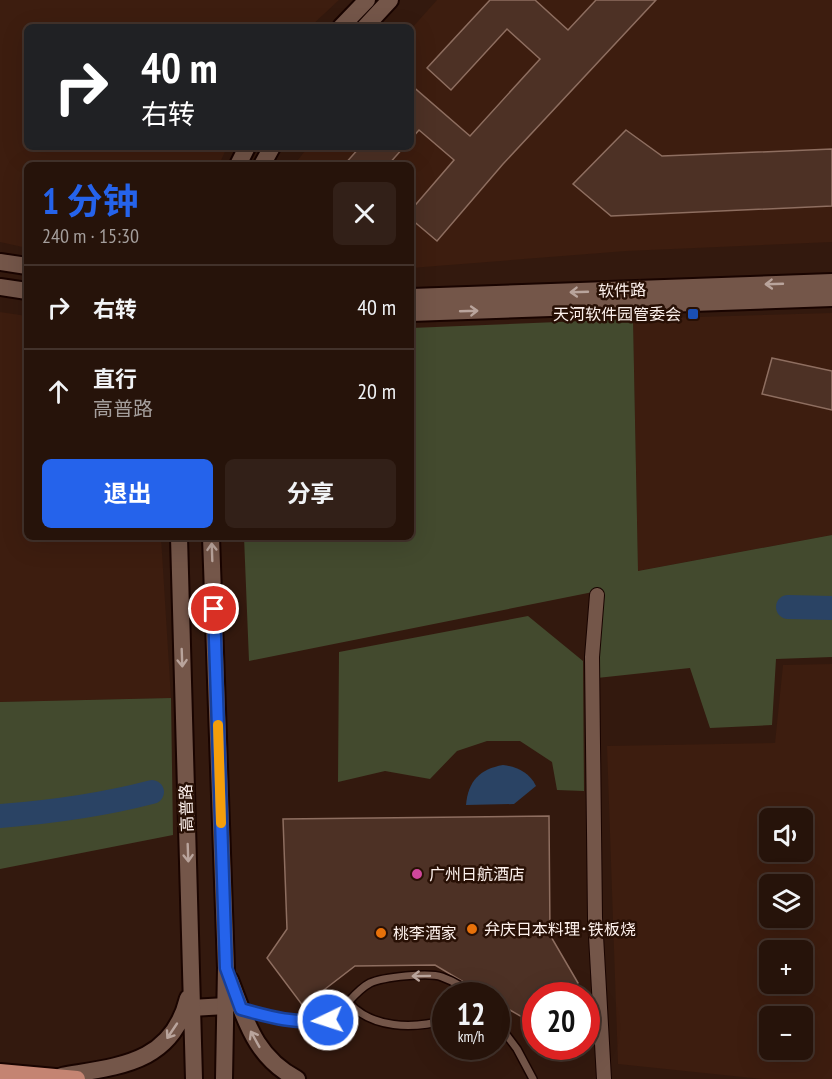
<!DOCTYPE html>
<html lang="zh">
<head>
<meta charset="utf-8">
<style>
  :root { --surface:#26130a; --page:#322018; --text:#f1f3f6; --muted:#a49e9c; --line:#42322b; --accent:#2563eb }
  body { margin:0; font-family:"PT Sans Narrow","Noto Sans SC",sans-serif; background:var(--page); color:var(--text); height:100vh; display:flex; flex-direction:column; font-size:22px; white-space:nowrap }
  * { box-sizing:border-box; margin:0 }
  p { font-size:20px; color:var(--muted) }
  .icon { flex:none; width:33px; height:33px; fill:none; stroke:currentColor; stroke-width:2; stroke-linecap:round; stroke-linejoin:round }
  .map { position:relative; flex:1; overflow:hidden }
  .side { position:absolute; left:24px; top:162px; width:390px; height:378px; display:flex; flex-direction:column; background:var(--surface); border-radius:9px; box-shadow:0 6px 24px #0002,0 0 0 2px var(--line) }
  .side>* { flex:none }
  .guide { position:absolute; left:24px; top:24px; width:390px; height:126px; border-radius:9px; box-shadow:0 6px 24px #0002,0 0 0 2px var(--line); background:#202124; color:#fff; overflow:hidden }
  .buttons { position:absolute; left:759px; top:808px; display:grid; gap:12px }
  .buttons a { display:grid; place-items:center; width:54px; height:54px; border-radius:9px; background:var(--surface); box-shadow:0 6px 24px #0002,0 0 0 2px var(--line); font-size:30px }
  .speed { position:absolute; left:432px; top:982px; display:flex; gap:12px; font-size:30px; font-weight:700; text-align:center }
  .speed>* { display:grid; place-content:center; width:78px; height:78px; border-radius:50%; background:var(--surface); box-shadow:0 6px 24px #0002,0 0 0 2px var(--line); line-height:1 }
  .speed small { font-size:15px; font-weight:400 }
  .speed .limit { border:9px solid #d22; background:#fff; color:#111 }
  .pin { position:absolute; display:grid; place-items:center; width:51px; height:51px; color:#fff; margin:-26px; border:3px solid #fff; border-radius:50%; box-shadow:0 2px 6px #0007 }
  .me { position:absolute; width:66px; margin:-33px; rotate:266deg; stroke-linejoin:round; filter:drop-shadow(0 0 4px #0008) }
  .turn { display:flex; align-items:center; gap:21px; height:126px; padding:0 18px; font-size:27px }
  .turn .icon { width:78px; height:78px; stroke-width:2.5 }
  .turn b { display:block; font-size:42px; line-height:51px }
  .round { display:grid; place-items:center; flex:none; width:63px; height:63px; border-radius:9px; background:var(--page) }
  .head { display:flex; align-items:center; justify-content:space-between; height:102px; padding:0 18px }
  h1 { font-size:36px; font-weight:700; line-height:45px; color:var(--accent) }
  .button { display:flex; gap:12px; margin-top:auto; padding:12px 18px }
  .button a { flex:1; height:69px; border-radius:9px; background:var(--accent); color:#fff; font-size:24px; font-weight:700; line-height:69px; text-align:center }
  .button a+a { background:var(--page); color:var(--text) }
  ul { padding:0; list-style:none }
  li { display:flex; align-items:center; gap:18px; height:84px; padding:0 18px; border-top:2px solid var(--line) }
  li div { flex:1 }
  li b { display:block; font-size:22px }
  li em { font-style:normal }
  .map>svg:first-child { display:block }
  .built { fill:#3d1d0f; fill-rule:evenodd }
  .green { fill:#434a2e }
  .water { fill:#2a4364 }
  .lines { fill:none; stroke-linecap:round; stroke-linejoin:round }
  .river { stroke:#2a4364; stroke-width:24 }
  .building { fill:#4d3125; stroke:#8e6e60; stroke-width:1.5 }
  .service-casing { stroke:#190400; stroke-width:10 }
  .minor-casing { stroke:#190400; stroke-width:16 }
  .tertiary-casing { stroke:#190400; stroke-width:20 }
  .secondary-casing { stroke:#190400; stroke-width:20 }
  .primary-casing { stroke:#190400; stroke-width:20 }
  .service { stroke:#745649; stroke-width:7 }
  .minor { stroke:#745649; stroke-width:14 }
  .tertiary { stroke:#745649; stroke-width:16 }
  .secondary { stroke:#745649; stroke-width:16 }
  .primary { stroke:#c48472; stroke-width:16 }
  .oneway { stroke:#b9a49c }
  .route-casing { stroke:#184099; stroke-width:15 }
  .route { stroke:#2563eb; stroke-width:10 }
  .slow { stroke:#f59e0b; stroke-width:10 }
  .transit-dot { fill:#1a4fb4; stroke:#281005; stroke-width:2 }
  .hotel-dot { fill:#d1479c; stroke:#281005; stroke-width:2 }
  .food-dot { fill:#e8710a; stroke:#281005; stroke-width:2 }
  .labels { text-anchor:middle; stroke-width:5; stroke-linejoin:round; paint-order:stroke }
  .street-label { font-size:16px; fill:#fef2ee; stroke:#281005 }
  .poi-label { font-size:16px; fill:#fef2ee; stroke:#281005; text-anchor:start }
</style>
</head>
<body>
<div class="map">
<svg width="832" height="1079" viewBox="0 0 832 1079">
  <rect width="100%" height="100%" fill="#33190e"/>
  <path class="built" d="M0 0H339L310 27H27V147H227L219 165H27V248L0 242Z
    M437 0H832V242L626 251 411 268V165H294L308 147H411V29Z
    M0 312 27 316V537H161L171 698 0 702Z
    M832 313V535L638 571 633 319Z
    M832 664V1079H762L618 1064 607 746 775 743 783 665ZM770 819H802V852H770ZM770 885H802V918H770ZM770 951H802V984H770ZM770 1017H802V1050H770Z"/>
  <path class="green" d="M633 319 638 571 832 535V657L776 659 772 725 710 728 690 668 597 678 603 590 249 661 244 537H411V328Z
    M528 616 583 661 584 791 557 790 552 762 520 741H487L457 751 430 779 385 771 338 782 339 652Z
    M171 698 173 835 0 869V702Z"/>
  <path class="water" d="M503 765C517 767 529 772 536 786L514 804 466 805C468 781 480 769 503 765Z"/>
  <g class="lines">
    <path class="river" d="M788 607 832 608
      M0 816C52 812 102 805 152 792"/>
  </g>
  <path class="building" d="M490 0H535L568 30 596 0H656L503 164 437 241 411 219V210L454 160 419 130 411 139V85L470 136 540 59 507 29 451 90 427 68Z
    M626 130 662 156 832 149V206L611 216 573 184Z
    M360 147H404L388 165H344Z
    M772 358 832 371V410L762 394Z
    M549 816 550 935 578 983 566 996H536V1025L496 1002V996H487L435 965 355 966 303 1006 267 958 287 929 283 819Z"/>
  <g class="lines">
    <defs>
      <path id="service" d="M348 1002C372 1029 413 1029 446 1020
        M243 1010C264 1016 309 1029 329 1019 344 1011 354 991 370 983 383 977 429 972 442 977 453 981 465 988 473 996
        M496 1021 517 1049 533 1079"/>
      <path id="minor" d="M597 595 592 657 595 918 604 1079"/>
      <path id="tertiary" d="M0 262 27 266
        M0 287 27 291
        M411 297 832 282
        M411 313 832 298
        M191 1008 226 1006"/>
      <path id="secondary" d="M341 27 367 0
        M365 27 390 0
        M238 165 247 147
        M262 165 272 147
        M179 537 194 1079
        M211 537 226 968 224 1079
        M230 980C246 1021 255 1057 297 1079
        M62 1076C118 1066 172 1064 188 998"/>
      <path id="primary" d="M0 1072 77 1079"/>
    </defs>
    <use href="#service" class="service-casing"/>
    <use href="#minor" class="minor-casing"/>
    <use href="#tertiary" class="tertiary-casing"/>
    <use href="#secondary" class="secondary-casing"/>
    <use href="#primary" class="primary-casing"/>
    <use href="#service" class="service"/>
    <use href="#minor" class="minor"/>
    <use href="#tertiary" class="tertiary"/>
    <use href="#secondary" class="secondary"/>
    <use href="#primary" class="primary"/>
  </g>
  <defs><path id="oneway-shaft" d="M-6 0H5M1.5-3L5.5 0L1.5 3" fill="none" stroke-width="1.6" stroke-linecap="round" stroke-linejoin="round" transform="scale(1.5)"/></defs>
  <g class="oneway">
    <use href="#oneway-shaft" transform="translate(774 284) rotate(178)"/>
    <use href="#oneway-shaft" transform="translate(579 292) rotate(178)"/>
    <use href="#oneway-shaft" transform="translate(469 311) rotate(-2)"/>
    <use href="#oneway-shaft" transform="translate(212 552) rotate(-92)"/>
    <use href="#oneway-shaft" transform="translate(182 658) rotate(88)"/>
    <use href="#oneway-shaft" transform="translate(188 853) rotate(88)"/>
    <use href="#oneway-shaft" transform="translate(421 976) rotate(179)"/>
    <use href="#oneway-shaft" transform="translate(172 1031) rotate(124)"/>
    <use href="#oneway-shaft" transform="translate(255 1039) rotate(-119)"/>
  </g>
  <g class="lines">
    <defs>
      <path id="route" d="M214 609 226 968 241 1009C273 1018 295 1024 328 1020"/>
    </defs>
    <use href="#route" class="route-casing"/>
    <use href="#route" class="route"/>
    <path class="slow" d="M218 725 221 823"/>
  </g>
  <rect class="transit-dot" x="687" y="308" width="12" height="12" rx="3"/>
  <circle class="hotel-dot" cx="417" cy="874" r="6"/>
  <g class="food-dot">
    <circle cx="472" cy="929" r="6"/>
    <circle cx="381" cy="933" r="6"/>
  </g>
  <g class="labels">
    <g class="street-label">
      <text transform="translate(622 290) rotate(-2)" y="6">软件路</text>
      <text transform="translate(186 808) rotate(-92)" y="6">高普路</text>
    </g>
    <g class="poi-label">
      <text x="681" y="320" text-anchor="end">天河软件园管委会</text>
      <text x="429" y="880">广州日航酒店</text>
      <text x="484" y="935">弁庆日本料理･铁板烧</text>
      <text x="393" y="939">桃李酒家</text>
    </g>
  </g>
</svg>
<div class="buttons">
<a><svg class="icon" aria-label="sound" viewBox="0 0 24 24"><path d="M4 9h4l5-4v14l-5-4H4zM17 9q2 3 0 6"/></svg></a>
<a><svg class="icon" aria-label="layers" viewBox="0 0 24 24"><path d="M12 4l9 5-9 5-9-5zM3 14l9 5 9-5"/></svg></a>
<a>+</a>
<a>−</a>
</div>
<div class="speed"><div>12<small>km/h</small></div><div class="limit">20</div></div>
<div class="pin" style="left:214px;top:609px;background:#d93025"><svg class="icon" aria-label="arrive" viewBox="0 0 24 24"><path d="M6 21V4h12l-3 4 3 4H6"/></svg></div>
<svg class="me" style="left:328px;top:1020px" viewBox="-20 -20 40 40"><circle r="17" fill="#2563eb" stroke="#fff" stroke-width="3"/><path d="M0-11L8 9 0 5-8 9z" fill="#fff"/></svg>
<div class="guide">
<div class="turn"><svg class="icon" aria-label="right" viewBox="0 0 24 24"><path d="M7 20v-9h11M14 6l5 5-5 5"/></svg><div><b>40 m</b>右转</div></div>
</div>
<section class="side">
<div class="head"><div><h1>1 分钟</h1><p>240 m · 15:30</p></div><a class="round"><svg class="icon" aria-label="close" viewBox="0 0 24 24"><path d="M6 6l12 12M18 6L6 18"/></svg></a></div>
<ul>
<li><svg class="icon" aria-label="right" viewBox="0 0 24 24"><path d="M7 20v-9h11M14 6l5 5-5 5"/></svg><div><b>右转</b></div><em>40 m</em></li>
<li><svg class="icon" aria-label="ahead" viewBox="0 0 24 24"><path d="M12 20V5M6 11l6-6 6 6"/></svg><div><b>直行</b><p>高普路</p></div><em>20 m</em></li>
</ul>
<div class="button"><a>退出</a><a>分享</a></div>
</section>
</div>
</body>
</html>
